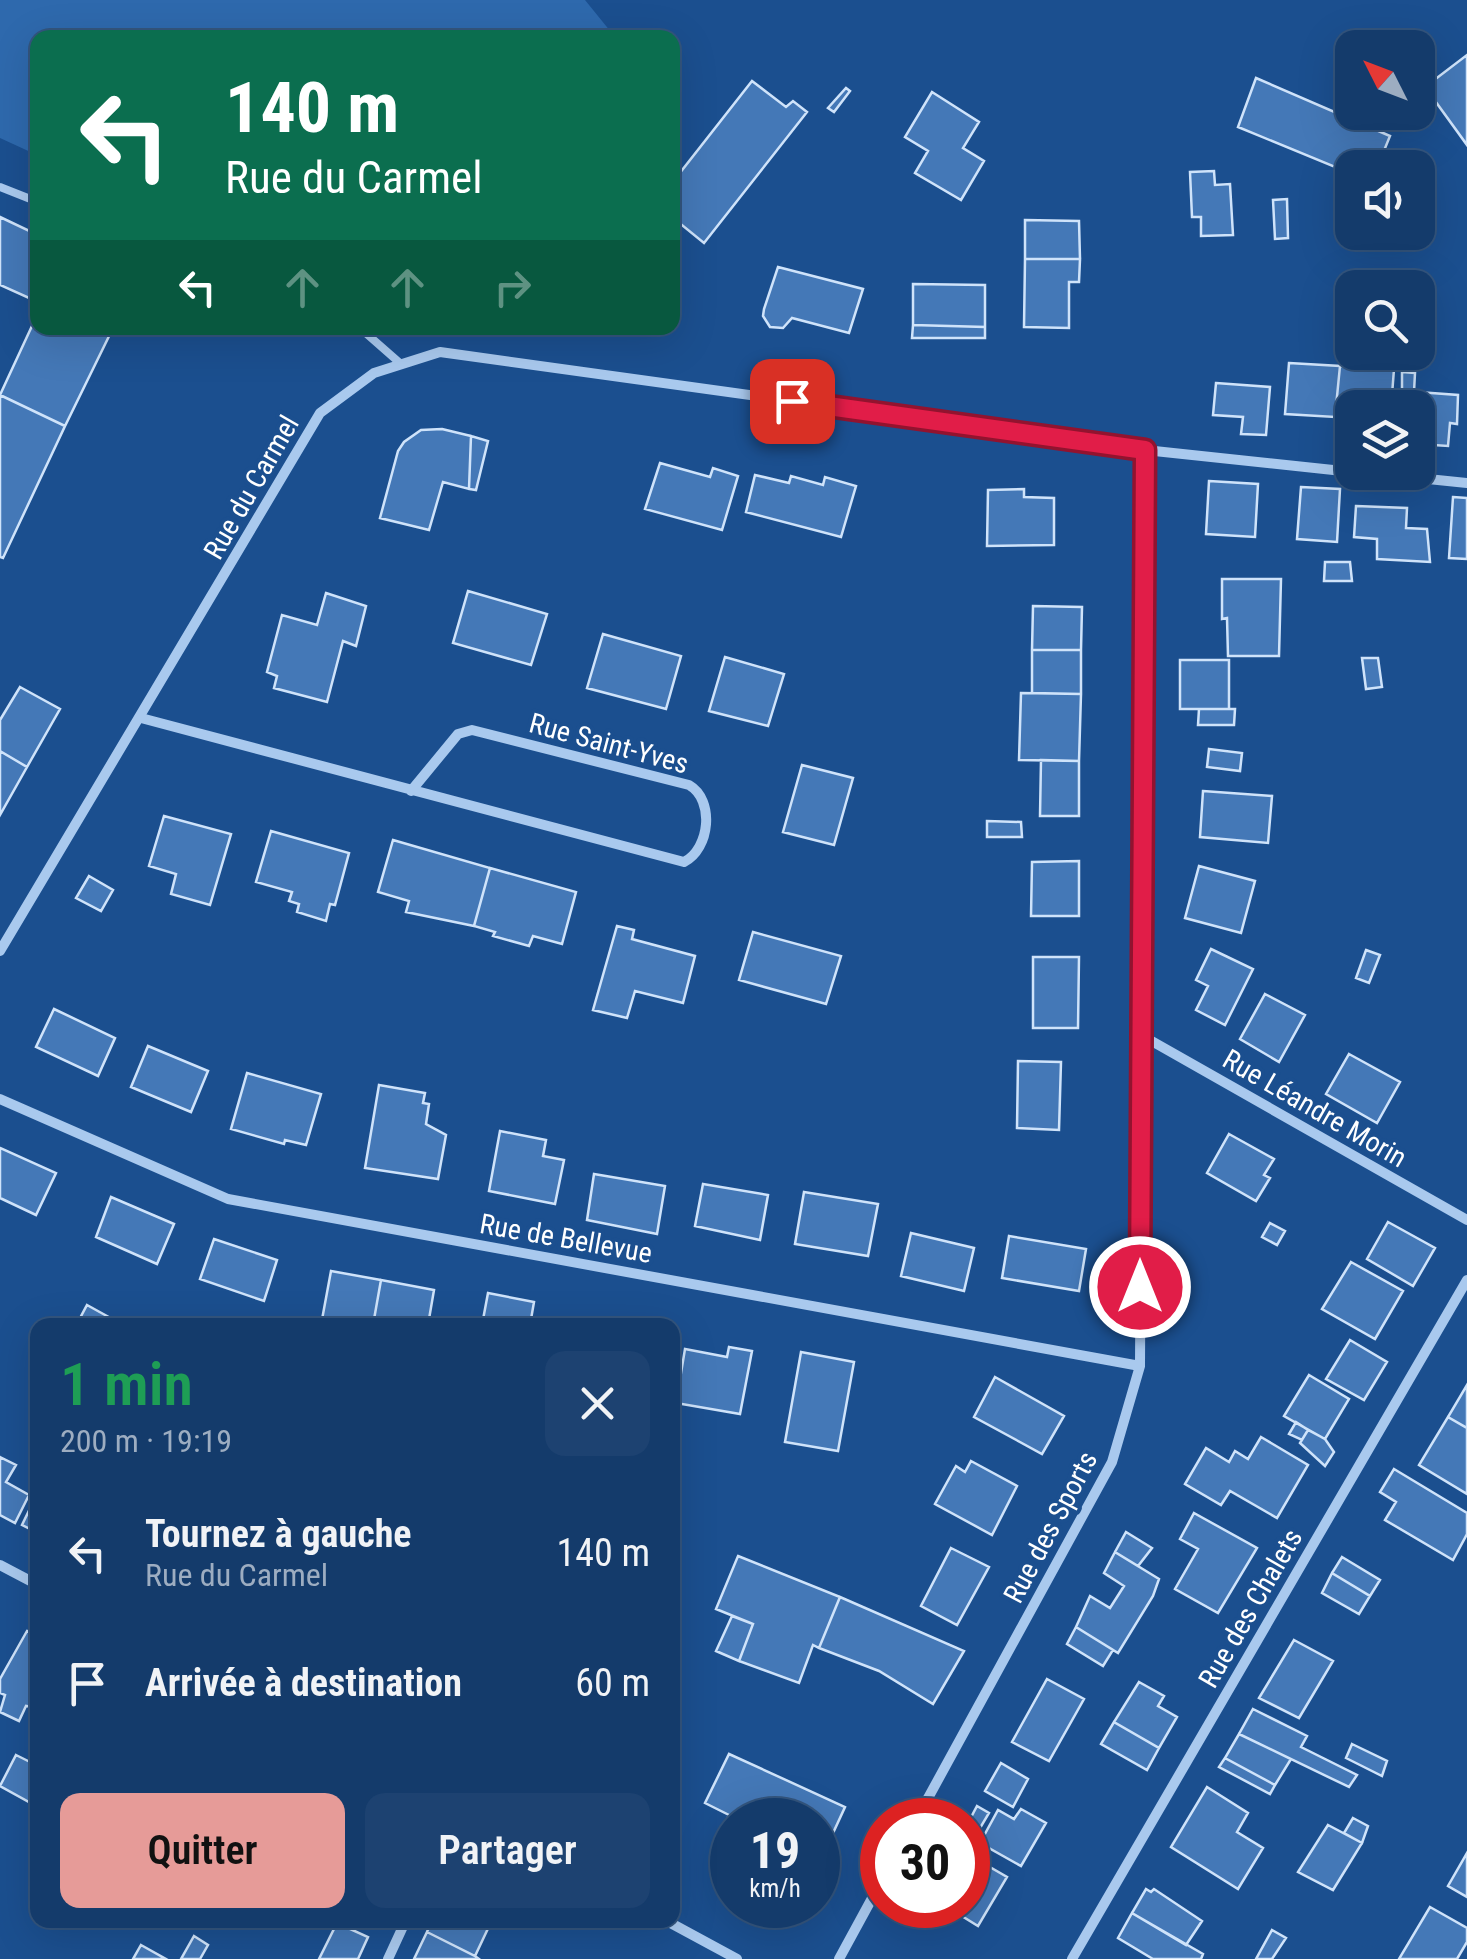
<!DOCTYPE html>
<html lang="fr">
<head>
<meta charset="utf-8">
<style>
  :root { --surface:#143b6b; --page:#1d4271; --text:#f1f3f6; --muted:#9dadc1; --line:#33557e; --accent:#e69b98 }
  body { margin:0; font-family:"Roboto Condensed",sans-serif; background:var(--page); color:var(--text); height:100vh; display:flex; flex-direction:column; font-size:38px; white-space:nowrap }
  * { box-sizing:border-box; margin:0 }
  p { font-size:32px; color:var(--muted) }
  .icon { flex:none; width:55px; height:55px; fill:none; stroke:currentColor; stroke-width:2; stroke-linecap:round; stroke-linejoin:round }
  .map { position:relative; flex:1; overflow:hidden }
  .side { position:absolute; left:30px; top:1318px; width:650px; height:610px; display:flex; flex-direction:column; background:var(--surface); border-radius:20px; box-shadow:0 10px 40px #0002,0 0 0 2px var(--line) }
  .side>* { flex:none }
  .guide { position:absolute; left:30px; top:30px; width:650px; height:305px; border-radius:20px; box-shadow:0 10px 40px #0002,0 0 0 2px var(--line); background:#0b6e4f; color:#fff; overflow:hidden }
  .needle { width:65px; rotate:312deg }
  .fabs { position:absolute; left:1335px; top:30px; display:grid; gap:20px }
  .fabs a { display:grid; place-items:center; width:100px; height:100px; border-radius:20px; background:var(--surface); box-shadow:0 10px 40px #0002,0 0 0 2px var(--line); font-size:50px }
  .speed { position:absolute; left:710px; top:1798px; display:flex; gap:20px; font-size:50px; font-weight:700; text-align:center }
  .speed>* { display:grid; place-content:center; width:130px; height:130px; border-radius:50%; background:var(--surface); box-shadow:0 10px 40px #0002,0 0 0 2px var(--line); line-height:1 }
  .speed small { font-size:25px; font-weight:400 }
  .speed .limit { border:15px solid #d22; background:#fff; color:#111 }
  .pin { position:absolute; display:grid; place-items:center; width:85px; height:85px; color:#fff; margin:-42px; border-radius:20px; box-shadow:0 5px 15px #0006 }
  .me { position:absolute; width:110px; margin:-55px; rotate:0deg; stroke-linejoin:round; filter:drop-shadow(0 0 8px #0008) }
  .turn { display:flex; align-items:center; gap:35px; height:210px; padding:0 30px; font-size:45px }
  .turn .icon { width:130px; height:130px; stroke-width:2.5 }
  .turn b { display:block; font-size:70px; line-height:85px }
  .lanes { display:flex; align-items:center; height:95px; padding:0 30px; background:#0003; justify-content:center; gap:50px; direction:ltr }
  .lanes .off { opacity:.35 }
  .round { display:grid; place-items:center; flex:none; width:105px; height:105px; border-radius:20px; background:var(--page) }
  .head { display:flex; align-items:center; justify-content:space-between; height:170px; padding:0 30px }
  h1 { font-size:60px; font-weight:600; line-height:75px; color:#1e9e55 }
  .action { display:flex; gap:20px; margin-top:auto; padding:20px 30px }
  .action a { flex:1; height:115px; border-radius:20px; background:var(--accent); color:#111; font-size:40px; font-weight:600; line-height:115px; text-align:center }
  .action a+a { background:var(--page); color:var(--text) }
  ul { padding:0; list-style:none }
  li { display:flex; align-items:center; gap:30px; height:130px; padding:0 30px }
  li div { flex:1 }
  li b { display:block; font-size:38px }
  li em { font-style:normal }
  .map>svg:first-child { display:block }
  .green { fill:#2e69ad }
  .building { fill:#4478b7; stroke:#cfe3fa; stroke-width:2.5 }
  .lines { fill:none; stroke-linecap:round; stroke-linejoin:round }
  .service { stroke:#a9c9ee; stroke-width:8 }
  .minor { stroke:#a9c9ee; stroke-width:10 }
  .route-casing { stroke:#92132f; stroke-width:25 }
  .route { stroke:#e11d48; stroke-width:18 }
  .labels { text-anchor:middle; stroke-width:8; stroke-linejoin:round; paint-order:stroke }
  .street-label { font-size:28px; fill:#fff; stroke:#1b4f8f }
</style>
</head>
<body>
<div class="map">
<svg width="1467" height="1959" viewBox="0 0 1467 1959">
  <rect width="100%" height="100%" fill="#1b4f8f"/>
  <path class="green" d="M0 0H585L615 37 38 38 37 155 0 138Z"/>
  <path class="building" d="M1467 55V145L1425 87Z
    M1256 78 1390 136 1377 168H1352V174L1238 127Z
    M752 81 786 107 793 101 807 112 704 243 672 217V183Z
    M846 88 850 91 834 112 828 108Z
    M932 92 979 122 963 148 984 161 961 200 915 173 928 151 905 137Z
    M1214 171 1215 185 1230 184 1233 235 1201 236V217H1192L1190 172Z
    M1287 199 1288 238 1275 239 1273 200Z
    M0 217 38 235V302L0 285Z
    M1025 220 1079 221 1080 259H1025Z
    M1025 259H1080L1079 282H1069V328L1024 327Z
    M778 267 863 289 849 333 792 318 783 328 770 327 763 316 764 309Z
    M913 284 985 285V327L913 325Z
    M38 313V328H113L65 426 0 395Z
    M913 325 985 327V338H912Z
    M1289 363 1340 366 1335 417 1285 414Z
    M1340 366 1394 369 1391 408H1352V419L1335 417Z
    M1402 372 1415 373 1414 392 1402 391Z
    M1216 383 1270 387 1266 435 1241 434 1243 417 1213 415Z
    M1404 391 1458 395 1457 424 1450 423 1448 446 1418 444V408H1403Z
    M0 395 65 426 3 558 0 557Z
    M442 429 471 436 469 489 443 482 429 530 380 518 398 451 404 442 421 430Z
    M471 436 488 441 476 490 469 489Z
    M660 463 710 477 713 468 738 476 722 530 645 509Z
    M755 475 789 483 791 476 823 485 825 477 856 486 841 537 746 512Z
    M1209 481 1258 484 1255 537 1206 534Z
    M1301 487 1340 489 1337 542 1297 539Z
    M1024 489V497L1054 498V545L987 546 988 490Z
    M1453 497 1467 498V559L1449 558Z
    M1356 506 1407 508 1406 528 1427 529 1430 562 1377 559V539L1354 537Z
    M1325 562H1350L1352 581H1324Z
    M1222 579H1281L1279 656H1228L1227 618 1222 619Z
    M468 591 547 614 531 665 453 643Z
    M326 593 366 606 356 646 343 641 327 702 274 688 277 676 267 672 282 615 317 625Z
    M1033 606 1082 607 1081 650H1032Z
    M603 634 681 656 666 709 587 688Z
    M1032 650H1081V694L1032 693Z
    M725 657 784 674 768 726 709 711Z
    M1362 658H1378L1382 687 1366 689Z
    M1180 660H1229V709H1180Z
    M20 687 60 709 27 767 0 751V720Z
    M1021 693 1081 694 1079 761 1019 760Z
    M1199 709H1235L1234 725H1198Z
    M1209 749 1242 753 1240 771 1207 767Z
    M0 751 27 767 0 815Z
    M1041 760 1079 761V816H1040Z
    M802 765 853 778 834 845 783 832Z
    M1203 791 1272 796 1268 843 1200 837Z
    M164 816 231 834 210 905 171 894 176 874 149 866Z
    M987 821 1021 822 1022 837H987Z
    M271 831 349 853 335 905 330 904 326 921 297 912 299 904 289 901 292 892 256 882Z
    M393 840 490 868 474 926 406 912 409 901 378 892Z
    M1079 861V916H1031L1032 862Z
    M1199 866 1255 881 1241 933 1185 918Z
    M490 868 576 892 562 944 533 936 529 946 493 936 495 932 474 926Z
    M89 876 113 890 101 911 76 898Z
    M617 926 634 930 632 939 695 956 683 1003 635 991 627 1018 593 1010Z
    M753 932 841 956 826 1004 739 980Z
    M1211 949 1253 969 1225 1025 1196 1010 1208 986 1196 980Z
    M1366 950 1380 955 1369 983 1356 978Z
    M1033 957H1079L1078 1028H1033Z
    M1265 994 1305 1015 1279 1062 1240 1039Z
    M54 1009 115 1038 98 1076 36 1047Z
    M148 1046 208 1071 191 1112 131 1087Z
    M1349 1054 1400 1082 1377 1123 1326 1094Z
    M1018 1061 1061 1062 1059 1130 1017 1128Z
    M247 1073 321 1094 306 1145 285 1140 284 1144 231 1129Z
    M379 1085 425 1093 423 1103 429 1104 426 1124 446 1135 438 1179 365 1168Z
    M500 1131 546 1140 543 1156 564 1160 555 1204 489 1191Z
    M1229 1134 1274 1159 1264 1175 1270 1178 1256 1201 1207 1173Z
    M0 1148 56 1173 36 1215 0 1198Z
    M594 1174 665 1186 657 1234 587 1220Z
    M703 1184 768 1195 760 1240 695 1226Z
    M804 1192 878 1204 868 1256 795 1244Z
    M111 1197 174 1224 157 1264 96 1237Z
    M1388 1222 1435 1248 1413 1286 1367 1259Z
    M1270 1223 1285 1231 1277 1245 1262 1237Z
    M911 1233 974 1248 964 1291 901 1276Z
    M1009 1236 1086 1249 1079 1291 1002 1278Z
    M214 1239 277 1260 264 1301 200 1279Z
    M1351 1262 1403 1291 1375 1339 1322 1309Z
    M331 1271 381 1280 373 1325H321Z
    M381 1280 434 1290 428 1325H373Z
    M488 1293 534 1302 530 1325H482Z
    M87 1305 114 1320 111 1325H89L79 1320Z
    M1350 1340 1387 1362 1364 1400 1326 1379Z
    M729 1347 752 1351 740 1414 676 1403 685 1349 727 1357Z
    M801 1352 854 1362 838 1451 785 1442Z
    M1309 1375 1349 1399 1325 1439 1284 1416Z
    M995 1377 1064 1416 1042 1454 974 1417Z
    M1467 1385V1428L1448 1417Z
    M1448 1417 1467 1428V1494L1419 1465Z
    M1296 1422 1308 1430 1302 1440 1289 1434Z
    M1308 1430 1325 1439 1334 1452 1325 1466 1300 1443Z
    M1261 1437 1308 1465 1277 1518 1230 1491 1221 1505 1185 1484 1206 1448 1229 1462 1235 1451 1248 1459Z
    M0 1457 16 1465 6 1482 29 1495 15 1523 0 1515Z
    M971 1461 1017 1486 992 1535 935 1504 956 1466 965 1472Z
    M1394 1469 1467 1513V1534L1453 1560 1385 1520 1396 1502 1380 1492Z
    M38 1492V1533L22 1525Z
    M1194 1513 1257 1548 1218 1613 1175 1589 1198 1549 1180 1539Z
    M1126 1532 1152 1548 1138 1566 1115 1552Z
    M951 1548 989 1567 957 1625 921 1606Z
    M1115 1552 1159 1579 1153 1596 1118 1653 1076 1627 1090 1596 1110 1608 1124 1586 1104 1573Z
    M738 1556 840 1597 819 1648 813 1645 799 1683 739 1661 753 1624 716 1609Z
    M1342 1557 1380 1580 1370 1596 1332 1573Z
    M1332 1573 1370 1596 1359 1614 1322 1593Z
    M840 1597 964 1651 933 1704 879 1671 819 1648Z
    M732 1616 753 1624 739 1661 716 1651Z
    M1076 1627 1113 1650 1103 1666 1067 1644Z
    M27 1631 38 1636V1708L26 1706 19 1721 0 1712 5 1695 0 1693V1679Z
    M1294 1640 1333 1661 1299 1718 1259 1698Z
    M1047 1679 1084 1699 1049 1761 1012 1742Z
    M1139 1682 1164 1696 1158 1706 1177 1717 1159 1748 1114 1722Z
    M1253 1709 1307 1736 1301 1747 1357 1775 1349 1787 1239 1734Z
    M1114 1722 1159 1748 1147 1770 1101 1744Z
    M1239 1734 1291 1759 1275 1785 1225 1758Z
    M1352 1744 1387 1761 1382 1776 1346 1758Z
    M729 1754 845 1807 822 1857 818 1855V1820H732V1827L725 1823 729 1815 705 1803Z
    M16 1755 38 1766V1788L29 1802 0 1786Z
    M1225 1758 1275 1785 1270 1794 1219 1767Z
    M1001 1763 1028 1779 1013 1807 985 1791Z
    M1207 1787 1248 1813 1237 1832 1263 1848 1238 1889 1171 1847Z
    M977 1806 989 1813 973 1840 968 1836V1823Z
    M1021 1809 1046 1823 1021 1866 980 1843 998 1810 1014 1819Z
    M1353 1818 1368 1826 1362 1843 1344 1833Z
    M1328 1825 1362 1843 1333 1890 1298 1872Z
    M1467 1853V1897L1448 1886Z
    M969 1855 1007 1877 978 1926 944 1905H968Z
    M1146 1889 1151 1892 1154 1889 1202 1921 1186 1945 1132 1913Z
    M1430 1907 1467 1928V1942L1457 1959H1399Z
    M1132 1913 1203 1954 1201 1959H1153L1118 1938Z
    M432 1920H492L475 1956 427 1932Z
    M337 1923 368 1937 358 1959H319Z
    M1272 1930 1286 1938 1272 1959H1256Z
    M427 1932 475 1956 479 1959H414Z
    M194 1936 208 1945 200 1959H181Z
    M141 1945 166 1959H133Z"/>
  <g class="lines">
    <path class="service" d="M0 187 38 202
      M360 328 401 364"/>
    <path class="minor" d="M1360 472 1467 483
      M141 718 684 862C710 849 715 800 689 785L472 730 458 734 411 791
      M0 951 320 413 374 373 440 352 1145 450 1352 472
      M1141 1035 1467 1220
      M0 1099 228 1199 1140 1366
      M0 1565 38 1585
      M916 1820 1112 1462 1140 1366 1145 450
      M665 1920 737 1959
      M388 1959 406 1920
      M839 1959 882 1880
      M1072 1959 1467 1280"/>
  </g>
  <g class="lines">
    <defs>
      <path id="route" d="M792 401 1145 450 1140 1287"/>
    </defs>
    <use href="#route" class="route-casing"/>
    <use href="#route" class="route"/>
  </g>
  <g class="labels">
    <g class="street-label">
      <text transform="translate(251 487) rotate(-60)" y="10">Rue du Carmel</text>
      <text transform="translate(609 743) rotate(15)" y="10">Rue Saint-Yves</text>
      <text transform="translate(1315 1108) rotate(30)" y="10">Rue Léandre Morin</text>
      <text transform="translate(566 1238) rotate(10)" y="10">Rue de Bellevue</text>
      <text transform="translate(1050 1527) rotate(-62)" y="10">Rue des Sports</text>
      <text transform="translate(1250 1608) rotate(-60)" y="10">Rue des Chalets</text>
    </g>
  </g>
</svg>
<div class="fabs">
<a><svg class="needle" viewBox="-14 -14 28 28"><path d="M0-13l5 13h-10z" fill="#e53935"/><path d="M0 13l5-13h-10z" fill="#9dadc1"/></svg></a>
<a><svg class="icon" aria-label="sound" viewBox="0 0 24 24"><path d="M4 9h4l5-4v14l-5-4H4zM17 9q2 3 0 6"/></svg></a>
<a><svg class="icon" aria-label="search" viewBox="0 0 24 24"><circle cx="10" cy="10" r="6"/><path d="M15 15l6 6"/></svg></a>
<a><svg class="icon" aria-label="layers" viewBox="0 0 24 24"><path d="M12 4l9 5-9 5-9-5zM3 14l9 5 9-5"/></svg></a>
</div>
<div class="speed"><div>19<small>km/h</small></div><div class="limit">30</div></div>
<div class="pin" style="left:792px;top:401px;background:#d93025"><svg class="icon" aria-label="arrive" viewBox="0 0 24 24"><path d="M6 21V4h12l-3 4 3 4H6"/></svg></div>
<svg class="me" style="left:1140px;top:1287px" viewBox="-20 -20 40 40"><circle r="17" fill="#e11d48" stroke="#fff" stroke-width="3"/><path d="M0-11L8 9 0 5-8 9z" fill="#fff"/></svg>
<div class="guide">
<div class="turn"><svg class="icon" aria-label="left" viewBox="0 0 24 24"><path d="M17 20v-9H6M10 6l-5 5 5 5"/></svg><div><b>140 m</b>Rue du Carmel</div></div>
<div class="lanes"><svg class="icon" aria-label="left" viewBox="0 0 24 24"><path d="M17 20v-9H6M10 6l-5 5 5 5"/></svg><svg class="icon off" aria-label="ahead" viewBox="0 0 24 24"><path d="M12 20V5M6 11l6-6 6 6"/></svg><svg class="icon off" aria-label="ahead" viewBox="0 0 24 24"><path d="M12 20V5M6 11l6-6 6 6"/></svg><svg class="icon off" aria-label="right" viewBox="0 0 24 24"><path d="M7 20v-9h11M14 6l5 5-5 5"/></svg></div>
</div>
<section class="side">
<div class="head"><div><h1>1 min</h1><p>200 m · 19:19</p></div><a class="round"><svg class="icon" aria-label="close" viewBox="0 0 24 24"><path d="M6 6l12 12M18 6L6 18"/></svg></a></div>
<ul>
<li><svg class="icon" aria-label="left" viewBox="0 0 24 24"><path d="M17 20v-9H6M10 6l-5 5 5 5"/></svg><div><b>Tournez à gauche</b><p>Rue du Carmel</p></div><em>140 m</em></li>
<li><svg class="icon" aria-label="arrive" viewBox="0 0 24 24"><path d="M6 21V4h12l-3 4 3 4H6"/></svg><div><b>Arrivée à destination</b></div><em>60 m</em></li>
</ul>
<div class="action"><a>Quitter</a><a>Partager</a></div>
</section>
</div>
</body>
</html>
